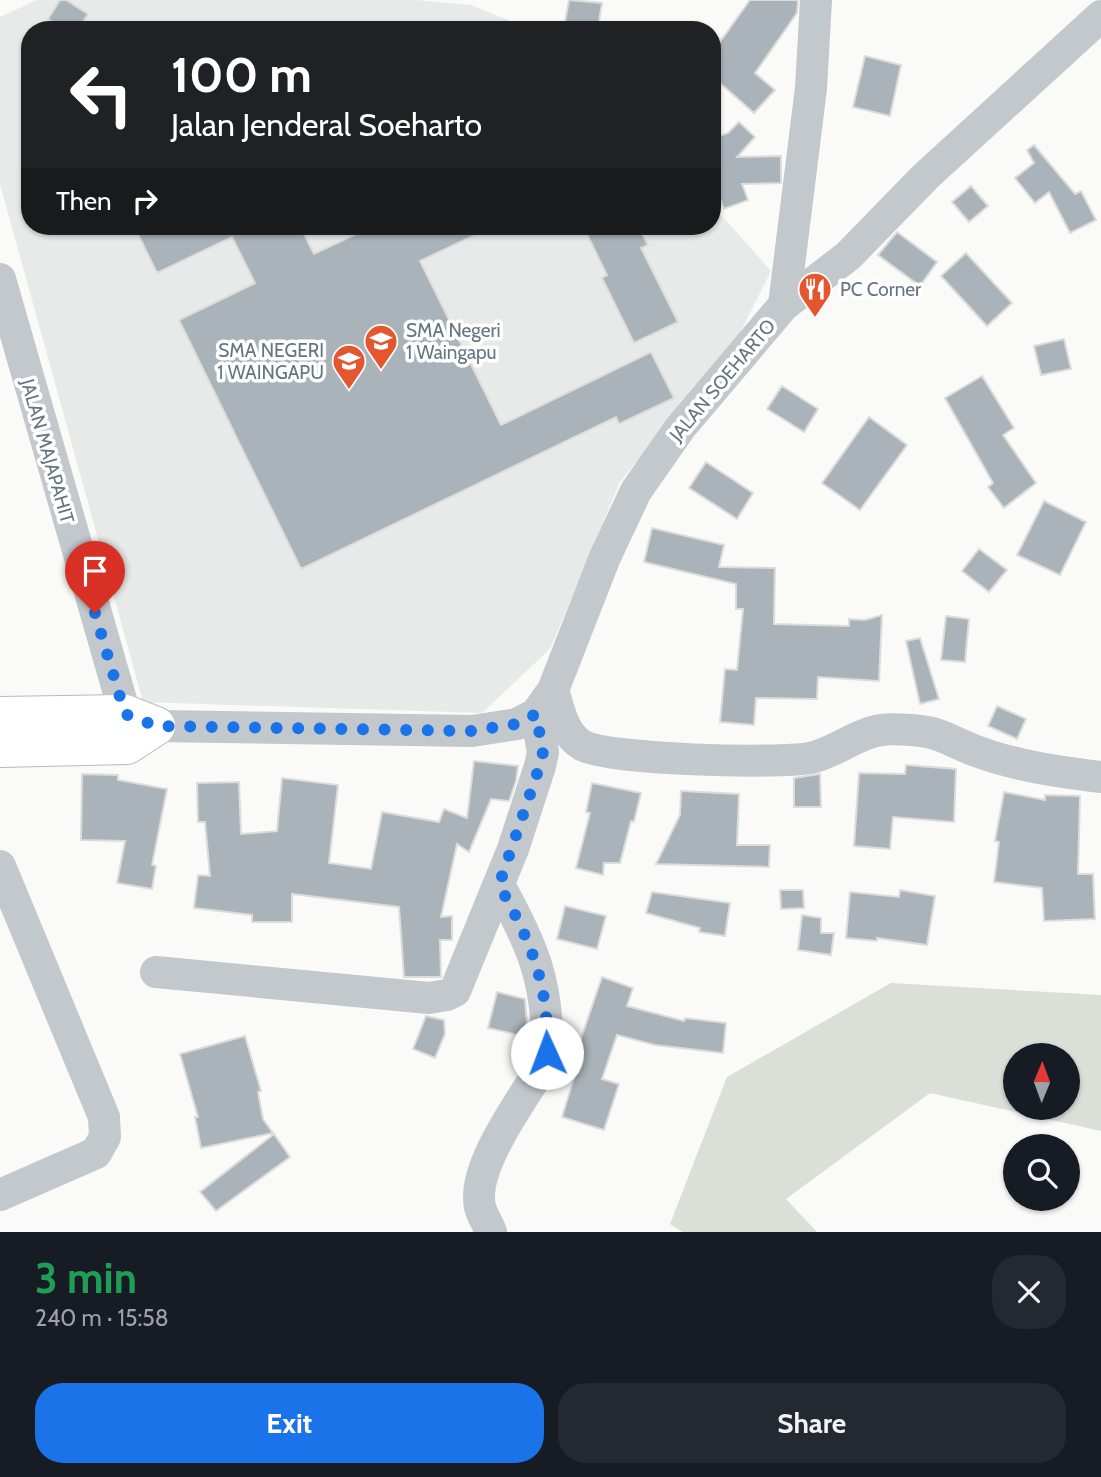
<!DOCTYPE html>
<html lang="en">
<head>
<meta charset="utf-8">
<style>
  :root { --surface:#171b24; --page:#242831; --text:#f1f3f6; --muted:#9ea1a6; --accent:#1a73e8 }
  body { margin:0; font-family:Cabin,sans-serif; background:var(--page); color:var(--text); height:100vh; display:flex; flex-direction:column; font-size:26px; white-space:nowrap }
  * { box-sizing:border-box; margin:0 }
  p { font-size:23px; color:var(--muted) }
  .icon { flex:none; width:38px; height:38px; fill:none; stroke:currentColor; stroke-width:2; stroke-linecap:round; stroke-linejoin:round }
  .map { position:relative; height:1232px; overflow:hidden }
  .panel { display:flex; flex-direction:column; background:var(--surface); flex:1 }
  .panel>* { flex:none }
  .guide { position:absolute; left:21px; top:21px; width:700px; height:214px; border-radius:28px; box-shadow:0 2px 5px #0004; background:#202124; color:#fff; overflow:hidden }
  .needle { width:46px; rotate:1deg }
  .controls { position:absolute; left:1003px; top:1043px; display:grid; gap:14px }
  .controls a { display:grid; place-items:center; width:77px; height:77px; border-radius:50%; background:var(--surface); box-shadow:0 2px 5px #0004; font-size:35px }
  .pin { position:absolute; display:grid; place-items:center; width:60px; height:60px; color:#fff; margin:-72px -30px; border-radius:50% 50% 50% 0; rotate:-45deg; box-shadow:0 0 7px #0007 }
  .pin .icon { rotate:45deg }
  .me { position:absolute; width:77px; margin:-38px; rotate:358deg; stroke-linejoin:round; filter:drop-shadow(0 0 5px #0008) }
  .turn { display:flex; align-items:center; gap:24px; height:147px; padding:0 35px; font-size:32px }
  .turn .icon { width:91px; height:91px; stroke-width:2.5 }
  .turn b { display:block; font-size:49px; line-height:60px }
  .then { display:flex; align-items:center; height:66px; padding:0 35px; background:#0003; gap:14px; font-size:26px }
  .round { display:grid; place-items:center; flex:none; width:74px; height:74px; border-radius:28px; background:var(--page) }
  .summary { display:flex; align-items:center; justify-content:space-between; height:119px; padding:0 35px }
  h1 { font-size:42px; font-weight:700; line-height:52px; color:#1e9e55 }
  .primary-button { display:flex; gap:14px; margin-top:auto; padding:14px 35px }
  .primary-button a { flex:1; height:80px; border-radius:28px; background:var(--accent); color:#fff; font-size:28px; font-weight:700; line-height:80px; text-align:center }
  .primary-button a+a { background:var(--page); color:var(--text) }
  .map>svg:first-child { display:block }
  .built { fill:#e8e9e9 }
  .green { fill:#dadfd7; fill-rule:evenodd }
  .building { fill:#aab3b9; stroke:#dcdcda; stroke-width:2 }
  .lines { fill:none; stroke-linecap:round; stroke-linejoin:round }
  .major-casing { stroke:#b5babe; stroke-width:40 }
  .minor { stroke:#c3c8cc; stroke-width:32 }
  .major { stroke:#fff; stroke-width:38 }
  .route { stroke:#1a73e8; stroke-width:12; stroke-dasharray:0 21.6 }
  .labels { text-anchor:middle; stroke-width:7; stroke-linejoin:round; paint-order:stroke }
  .poi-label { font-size:19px; fill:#657683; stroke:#fff; text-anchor:start }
  .street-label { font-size:19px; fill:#657683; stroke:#fff }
</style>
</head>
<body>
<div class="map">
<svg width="1101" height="1232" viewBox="0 0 1101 1232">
  <rect width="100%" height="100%" fill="#fafaf8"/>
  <path class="built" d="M37 0H416L471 5 533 30H30V226H712V205L771 271 738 337 620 482 550 649 482 713 143 702 0 184V17Z"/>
  <path class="green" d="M891 983 1101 995V1131L930 1093 786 1199 817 1232H683L670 1224 727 1077ZM1015 1055H1068V1108H1015Z"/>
  <path class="building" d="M60 0H66L88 14 78 30H64L48 19Z
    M569 0 602 3 598 28 565 22Z
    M750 0H798L797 13 755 73 775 90 754 113 712 76V53Z
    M865 56 901 65 890 116 853 107Z
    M739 122 755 137 737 157 781 156V183L742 184 748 200 724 209 714 182 712 184V139L728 133Z
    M1034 145 1075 194 1081 191 1096 220 1070 233 1049 192 1035 203 1015 178 1034 163 1027 150Z
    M971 186 988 206 969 222 952 202Z
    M134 226H300L314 254 373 226H494L420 261 501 425 651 352 674 398 619 424 616 417 301 569 179 320 255 283 232 237 157 273Z
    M583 226H638L648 245 641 248 678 322 634 343 602 278 607 275Z
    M897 232 937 262 920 286 878 255Z
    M966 253 1012 303 987 326 941 276Z
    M1064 339 1071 369 1041 375 1034 346Z
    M982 376 1014 428 1003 435 1036 483 1004 508 988 487 993 483 945 398Z
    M782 386 818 409 804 432 767 409Z
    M869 417 907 445 860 510 822 483Z
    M706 462 753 493 737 519 689 488Z
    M1044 501 1086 522 1060 575 1017 555Z
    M652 528 724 545 719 567 775 568 774 624 849 626V619L865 620 882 615 879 681 818 677 817 699 756 698 754 725 720 722 725 669 737 670 743 609H736V584L644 562Z
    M979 549 1007 570 989 592 962 571Z
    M946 616 969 619 965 662 941 660Z
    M920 638 939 699 920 704 906 641Z
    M997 706 1026 719 1017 739 988 726Z
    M474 761 518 766 516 781 509 801 491 799 469 852 457 844 441 917 452 916V940H440L441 977H404L399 907 292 894V922H252V915L194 908 198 875 210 876 205 822H198L197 783 239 782 241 834 277 831 282 778 338 785 329 863 371 869 382 812 439 822 444 809 467 818Z
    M906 765 956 769 954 822 893 817 890 849 854 846 859 773 905 774Z
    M82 774 118 775V780L167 789 152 865 156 866 152 889 117 883 125 841 81 840Z
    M820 774 821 807H794V778Z
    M592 783 641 793 634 822 631 821 620 863H604L603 875 576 868 590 813 586 812Z
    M681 791 739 794 737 845H770L769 867 656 864 680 815Z
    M1004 792 1045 800V795L1080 796 1078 874H1093L1095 919 1044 921 1042 888 994 882 999 842 995 841Z
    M780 890H803L804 908 781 909Z
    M900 890 935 896 927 945 877 938V941L846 938 850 892 899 897Z
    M652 892 730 903 725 936 699 932 700 928 646 913Z
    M565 906 606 916 597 949 557 939Z
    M802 915 821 918V933H834L831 955 798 950Z
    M602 977 633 988 627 1006 684 1021 685 1018 726 1023 723 1053 655 1045 617 1035 602 1079 619 1084 604 1130 562 1117 580 1058 575 1056Z
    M497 992 525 999 528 1037 488 1028Z
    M426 1016 444 1020 445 1034 435 1058 413 1049Z
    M245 1036 261 1091 258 1092 263 1119 273 1133 201 1148 195 1117H198L180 1054Z
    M274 1134 290 1157 216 1211 200 1192Z"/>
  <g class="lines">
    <defs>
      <path id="major" d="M0 716 125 714 156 726
        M0 748 127 745 156 726"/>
    </defs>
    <use href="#major" class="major-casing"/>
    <path class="minor" d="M0 279 125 714 126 736
      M784 305 848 256 926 176 1101 16
      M553 690C559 709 563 734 582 745 606 760 779 764 810 758 830 754 845 742 864 735 879 728 895 729 911 730 943 732 948 741 976 751 1016 766 1059 772 1101 777
      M156 726 472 731 517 724 536 714 553 690 605 557 636 491 680 428 784 305 811 88 816 0
      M0 866 104 1117 105 1137 96 1153 0 1195
      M156 972 429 998 447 995 455 991 513 849 540 766 543 752 536 714
      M491 1232C488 1224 482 1215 480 1207 471 1167 523 1099 544 1064L547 1053C549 983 532 944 499 885"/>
    <use href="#major" class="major"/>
  </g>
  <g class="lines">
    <path class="route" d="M95 613 125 714 156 726 472 731 517 724 536 714 543 752 540 765 499 885C532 944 549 984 547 1053"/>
  </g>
  <defs>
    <symbol id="restaurant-pin" viewBox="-11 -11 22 30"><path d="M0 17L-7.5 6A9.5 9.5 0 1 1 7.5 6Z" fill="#e4572e" stroke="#fff"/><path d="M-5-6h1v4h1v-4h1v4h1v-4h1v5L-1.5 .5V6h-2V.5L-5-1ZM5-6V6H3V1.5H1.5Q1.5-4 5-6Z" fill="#fff"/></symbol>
    <symbol id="school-pin" viewBox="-11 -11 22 30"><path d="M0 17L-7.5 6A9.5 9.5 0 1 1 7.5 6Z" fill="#e4572e" stroke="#fff"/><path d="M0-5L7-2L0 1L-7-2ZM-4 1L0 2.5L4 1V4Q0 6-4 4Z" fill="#fff"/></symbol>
  </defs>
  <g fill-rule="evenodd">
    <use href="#restaurant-pin" x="796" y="270" width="38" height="52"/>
    <use href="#school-pin" x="362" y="322" width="38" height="52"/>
    <use href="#school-pin" x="330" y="342" width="38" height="52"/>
  </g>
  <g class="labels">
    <g class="poi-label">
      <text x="840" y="296">PC Corner</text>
      <text x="406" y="337">SMA Negeri<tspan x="406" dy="22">1 Waingapu</tspan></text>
      <text x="324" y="357" text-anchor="end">SMA NEGERI<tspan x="324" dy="22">1 WAINGAPU</tspan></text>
    </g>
    <g class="street-label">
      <text transform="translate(722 380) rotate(-50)" y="7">JALAN SOEHARTO</text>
      <text transform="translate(48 451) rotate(74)" y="7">JALAN MAJAPAHIT</text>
    </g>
  </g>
</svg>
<div class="controls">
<a><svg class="needle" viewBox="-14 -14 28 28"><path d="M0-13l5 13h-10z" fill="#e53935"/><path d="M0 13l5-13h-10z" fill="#9ea1a6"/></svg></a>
<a><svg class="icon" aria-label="search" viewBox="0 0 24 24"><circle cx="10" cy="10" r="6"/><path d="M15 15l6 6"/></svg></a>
</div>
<div class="pin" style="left:95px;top:613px;background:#d93025"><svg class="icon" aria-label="arrive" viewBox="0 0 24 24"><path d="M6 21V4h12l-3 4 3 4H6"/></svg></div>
<svg class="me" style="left:547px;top:1053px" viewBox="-20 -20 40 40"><circle r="19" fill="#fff"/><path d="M0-13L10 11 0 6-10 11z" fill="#1a73e8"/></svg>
<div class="guide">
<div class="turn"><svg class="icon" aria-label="left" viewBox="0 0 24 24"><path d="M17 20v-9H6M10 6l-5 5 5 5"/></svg><div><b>100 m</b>Jalan Jenderal Soeharto</div></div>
<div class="then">Then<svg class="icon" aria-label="right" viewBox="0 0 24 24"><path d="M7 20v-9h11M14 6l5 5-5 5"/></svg></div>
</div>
</div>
<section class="panel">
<div class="summary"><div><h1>3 min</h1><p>240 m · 15:58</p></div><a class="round"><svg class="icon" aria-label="close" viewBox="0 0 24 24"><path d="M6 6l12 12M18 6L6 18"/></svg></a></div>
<div class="primary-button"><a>Exit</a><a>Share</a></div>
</section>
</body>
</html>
